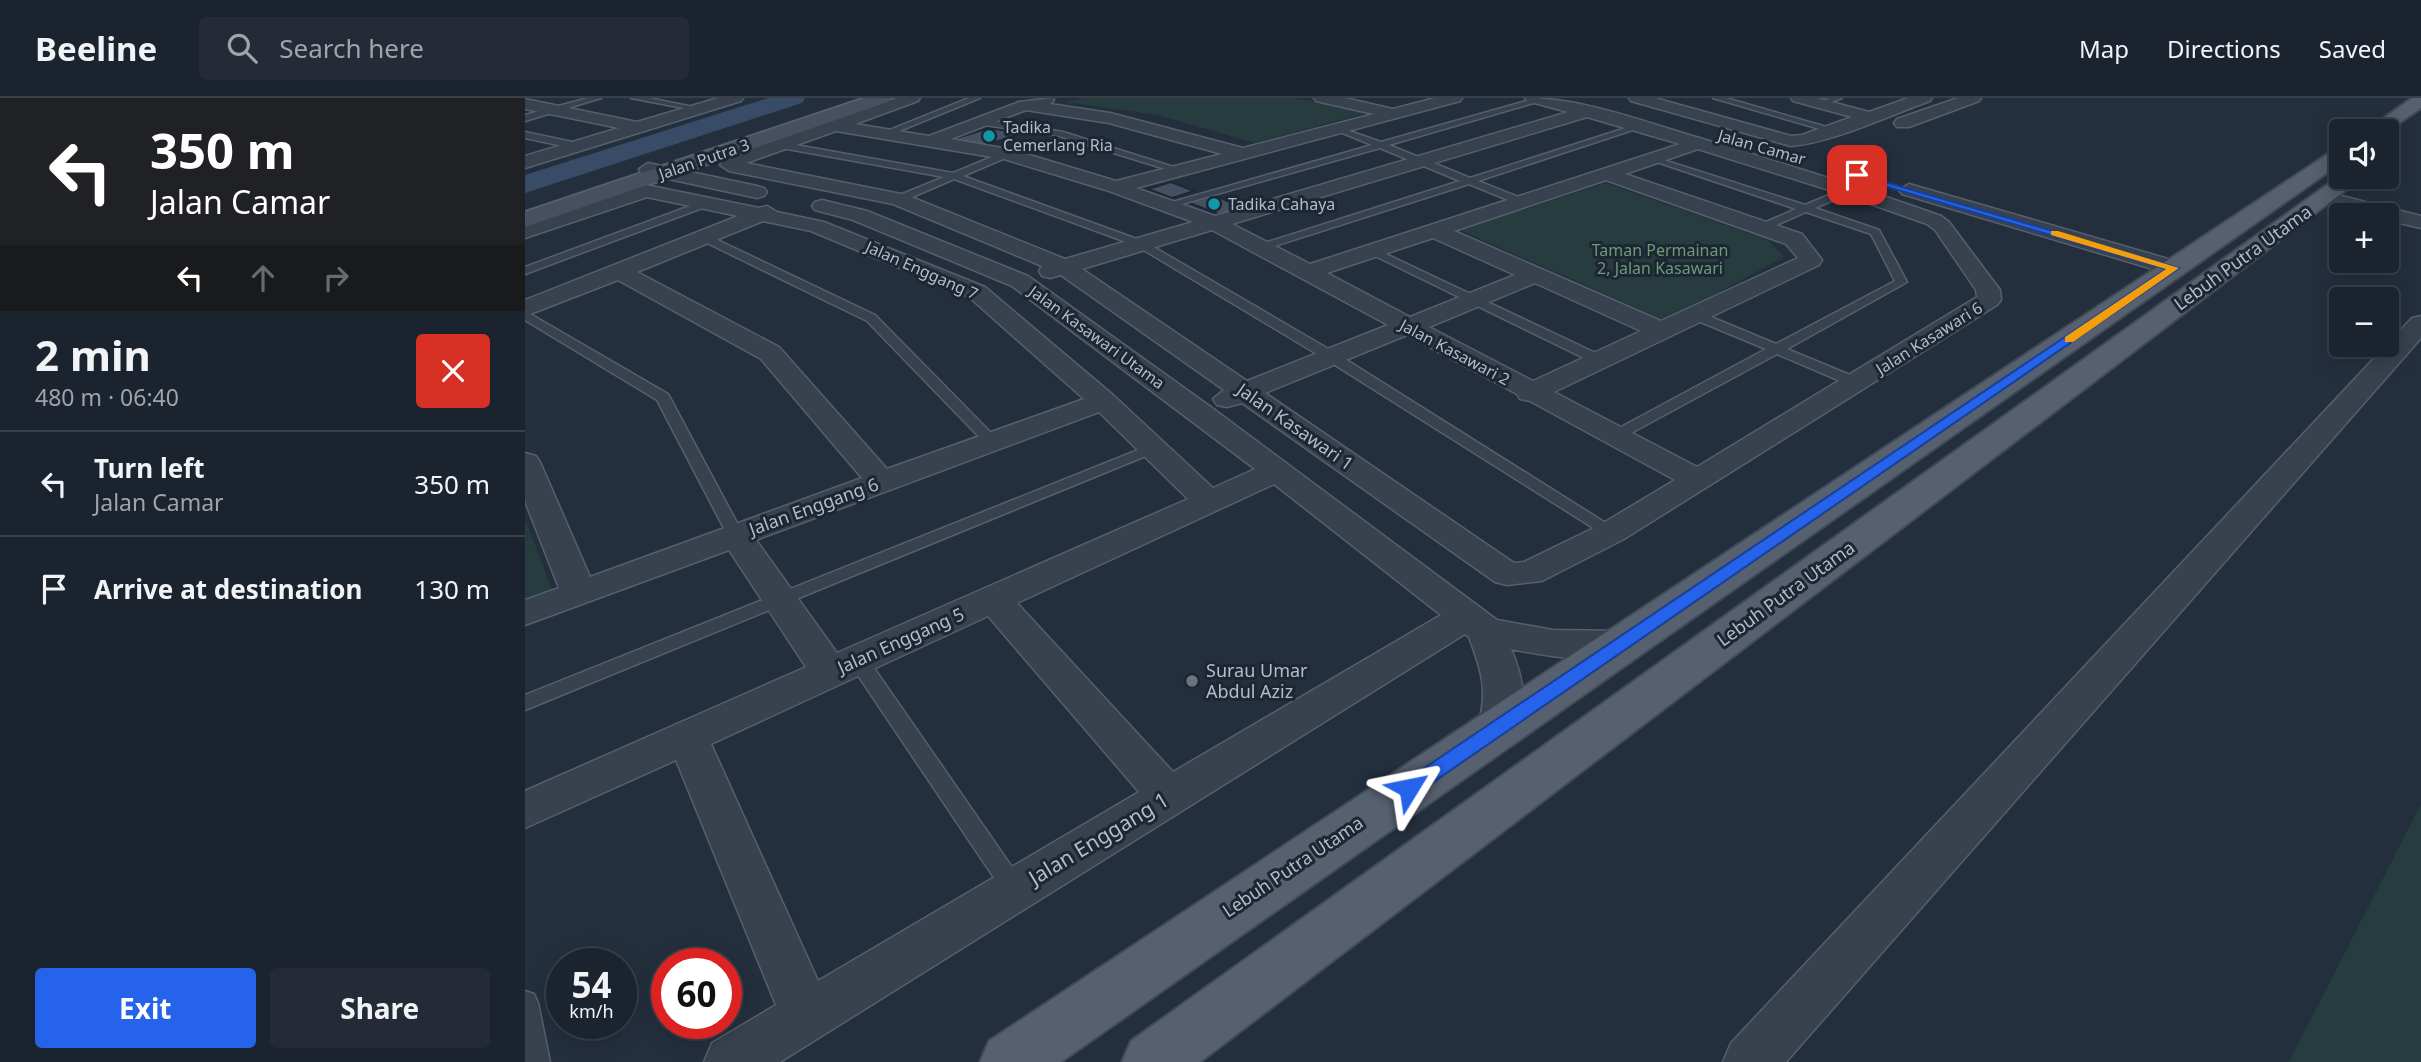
<!DOCTYPE html>
<html lang="en">
<head>
<meta charset="utf-8">
<style>
  :root { --surface:#1b232e; --page:#242b36; --text:#f1f3f6; --muted:#a0a4aa; --line:#39404a; --accent:#2563eb }
  body { margin:0; font-family:"Noto Sans",sans-serif; background:var(--page); color:var(--text); height:100vh; display:flex; flex-direction:column; font-size:26px; white-space:nowrap }
  * { box-sizing:border-box; margin:0 }
  p { font-size:23px; color:var(--muted) }
  .icon { flex:none; width:38px; height:38px; fill:none; stroke:currentColor; stroke-width:2; stroke-linecap:round; stroke-linejoin:round }
  .map { position:relative; flex:1; overflow:hidden }
  .sheet { display:flex; flex-direction:column; background:var(--surface); width:525px }
  .sheet>* { flex:none }
  .guide { background:#202124; color:#fff; overflow:hidden }
  .controls { position:absolute; left:1804px; top:21px; display:grid; gap:14px }
  .controls a { display:grid; place-items:center; width:70px; height:70px; border-radius:7px; background:var(--surface); box-shadow:0 4px 18px #0003,0 0 0 2px var(--line); font-size:35px }
  .speed { position:absolute; left:21px; top:850px; display:flex; gap:14px; font-size:35px; font-weight:700; text-align:center }
  .speed>* { display:grid; place-content:center; width:91px; height:91px; border-radius:50%; background:var(--surface); box-shadow:0 4px 18px #0003,0 0 0 2px var(--line); line-height:1 }
  .speed small { font-size:18px; font-weight:400 }
  .speed .limit { border:10px solid #d22; background:#fff; color:#111 }
  .pin { position:absolute; display:grid; place-items:center; width:60px; height:60px; color:#fff; margin:-30px; border-radius:14px; box-shadow:0 4px 10px #0006 }
  .me { position:absolute; width:77px; margin:-38px; rotate:55deg; stroke-linejoin:round; filter:drop-shadow(0 0 5px #0008) }
  .turn { display:flex; align-items:center; gap:24px; height:147px; padding:0 35px; font-size:32px }
  .turn .icon { width:91px; height:91px; stroke-width:2.5 }
  .turn b { display:block; font-size:49px; line-height:60px }
  .lanes { display:flex; align-items:center; height:66px; padding:0 35px; background:#0003; justify-content:center; gap:35px; direction:ltr }
  .lanes .off { opacity:.35 }
  .round { display:grid; place-items:center; flex:none; width:74px; height:74px; border-radius:7px; background:var(--page) }
  .overview { display:flex; align-items:center; justify-content:space-between; height:119px; padding:0 35px }
  h1 { font-size:42px; font-weight:700; line-height:52px }
  .cta { display:flex; gap:14px; margin-top:auto; padding:14px 35px }
  .cta a { flex:1; height:80px; border-radius:7px; background:var(--accent); color:#fff; font-size:28px; font-weight:700; line-height:80px; text-align:center }
  .cta a+a { background:var(--page); color:var(--text) }
  ul { padding:0; list-style:none }
  li { display:flex; align-items:center; gap:21px; height:105px; padding:0 35px; border-top:2px solid var(--line) }
  li div { flex:1 }
  li b { display:block; font-size:26px }
  li em { font-style:normal }
  header { display:flex; align-items:center; gap:42px; box-sizing:border-box; height:98px; padding:0 35px; background:var(--surface); border-bottom:2px solid var(--line) }
  header strong { font-size:33px }
  nav { display:flex; gap:38px; margin-inline-start:auto; font-size:24px }
  .search { width:490px; height:63px; background:var(--page); display:flex; align-items:center; gap:18px; box-sizing:border-box; padding:0 24px; border-radius:7px; color:var(--muted); font-size:26px }
  main { display:flex; flex:1; min-height:0 }
  .map>svg:first-child { display:block }
  .green { fill:#263c3f }
  .lines { fill:none; stroke-linecap:round; stroke-linejoin:round }
  .river { fill:#394c67; fill-rule:evenodd }
  .building { fill:#455162; stroke:#1f2835; stroke-width:2 }
  .lane-casing { stroke:#565f6c; stroke-width:3 }
  .street-casing { stroke:#565f6c; stroke-width:3 }
  .secondary-casing { stroke:#565f6c; stroke-width:4 }
  .primary-casing { stroke:#414a57; stroke-width:4 }
  .lane { fill:#38414e; fill-rule:evenodd }
  .street { fill:#38414e; fill-rule:evenodd }
  .secondary { fill:#465061; fill-rule:evenodd }
  .primary { fill:#56606e; fill-rule:evenodd }
  .route { fill:#2563eb; stroke:#184099; stroke-width:2 }
  .slow { fill:#f59e0b }
  .culture-dot { fill:#0f9aa8; stroke:#1d2633; stroke-width:2.5 }
  .worship-dot { fill:#6b7280; stroke:#1d2633; stroke-width:2.5 }
  .labels { text-anchor:middle; stroke-width:6; stroke-linejoin:round; paint-order:stroke }
  .far-poi-label { font-size:16px; fill:#b4bcc9; stroke:#1d2633; text-anchor:start }
  .far-street-label { font-size:16px; fill:#b4bcc9; stroke:#1d2633 }
  .far-park-label { font-size:16px; fill:#6b9a76; stroke:#1d2633 }
  .street-label { font-size:18px; fill:#b4bcc9; stroke:#1d2633 }
  .poi-label { font-size:18px; fill:#b4bcc9; stroke:#1d2633; text-anchor:start }
  .near-street-label { font-size:21px; fill:#b4bcc9; stroke:#1d2633 }
</style>
</head>
<body>
<header>
<strong>Beeline</strong>
<div class="search"><svg class="icon" aria-label="search" viewBox="0 0 24 24"><circle cx="10" cy="10" r="6"/><path d="M15 15l6 6"/></svg>Search here</div>
<nav><a>Map</a><a>Directions</a><a>Saved</a></nav>
</header>
<main>
<section class="sheet">
<div class="guide">
<div class="turn"><svg class="icon" aria-label="left" viewBox="0 0 24 24"><path d="M17 20v-9H6M10 6l-5 5 5 5"/></svg><div><b>350 m</b>Jalan Camar</div></div>
<div class="lanes"><svg class="icon" aria-label="left" viewBox="0 0 24 24"><path d="M17 20v-9H6M10 6l-5 5 5 5"/></svg><svg class="icon off" aria-label="ahead" viewBox="0 0 24 24"><path d="M12 20V5M6 11l6-6 6 6"/></svg><svg class="icon off" aria-label="right" viewBox="0 0 24 24"><path d="M7 20v-9h11M14 6l5 5-5 5"/></svg></div>
</div>
<div class="overview"><div><h1>2 min</h1><p>480 m · 06:40</p></div><a class="round" style="background:#d93025;color:#fff"><svg class="icon" aria-label="close" viewBox="0 0 24 24"><path d="M6 6l12 12M18 6L6 18"/></svg></a></div>
<ul>
<li><svg class="icon" aria-label="left" viewBox="0 0 24 24"><path d="M17 20v-9H6M10 6l-5 5 5 5"/></svg><div><b>Turn left</b><p>Jalan Camar</p></div><em>350 m</em></li>
<li><svg class="icon" aria-label="arrive" viewBox="0 0 24 24"><path d="M6 21V4h12l-3 4 3 4H6"/></svg><div><b>Arrive at destination</b></div><em>130 m</em></li>
</ul>
<div class="cta"><a>Exit</a><a>Share</a></div>
</section>
<div class="map">
<svg width="1896" height="964" viewBox="0 0 1896 964">
  <rect width="100%" height="100%" fill="#242f3e"/>
  <path class="green" d="M560 0H770L841 15 730 45 633 17 540 4Z
    M1081 85 1243 142 1259 159 1141 223 935 132Z
    M0 421 27 491 0 501Z
    M1896 706V964H1764Z"/>
  <g class="lines">
    <path class="river" d="M243 0H280L277 5 0 95V77Z"/>
  </g>
  <path class="building" d="M464 30 496 35 460 48 434 44 432 40Z
    M646 84 669 93 647 100 623 91Z
    M686 96 717 109 695 117 660 103Z"/>
  <g class="lines">
    <defs>
      <path id="lane" d="M63 0H76L0 23V17Z
        M106 0H124L178 11 174 13Z
        M444 0H455L362 38 355 36Z
        M1012 0 1019 2 864 47 945 80 1113 26 1120 28 953 83 1001 102V106H993L944 86 734 153 730 152V148L935 83 855 50 646 109 637 107 847 47 810 32V28L856 44Z
        M1188 0H1201L1312 32 1305 34Z
        M1305 0H1317L1295 8 1291 6Z
        M456 21 538 34 658 72 650 74 534 38 453 26Z
        M0 34 52 45 56 48 52 51 0 40Z
        M254 44 428 75 479 54H485V58L438 78 620 144 812 256 1095 434 1087 439 1081 438 802 262 612 148 429 81 378 103H370V99L419 79 251 49V45Z
        M1126 58 1280 107 1321 90H1327V94L1290 110 1354 132 1382 184 1262 251 1337 282V288H1327L1252 256 1095 341H1085L1083 338 1085 335 1241 251 1166 220V214H1174L1251 246 1370 183 1346 136 1281 114 1240 132H1232V128L1271 111 1126 62Z
        M184 101 188 102V106L0 176V169Z
        M174 137H182L350 217 472 341 474 344 472 347H462L342 223 174 141Z
        M848 150 1079 259 1081 262 1079 265H1069L844 155 842 153Z
        M0 213 143 296 219 438 217 442 211 443 203 438 132 302 0 222Z
        M628 346 635 350 633 353 0 612V597Z
        M333 555 340 557 498 785 502 792 498 799 490 802 482 799 326 567 323 562 326 557Z
        M0 893 9 896 13 905 25 964H0Z"/>
      <path id="street" d="M193 0H218L216 3 0 70V58L94 30 0 11V1L112 24Z
        M372 0H395L393 3 330 26 404 38 494 4 528 0 529 2 525 6 585 15 718 50 849 16 791 3 789 0H820L868 11 910 0H937L935 3 611 90 690 118 1043 14 1002 3 1000 0C1057 0 1117 23 1171 39 1254 64 1335 89 1416 118L1424 124 1475 192 1476 202 1472 207 1099 441 1017 483 982 487 970 484 717 305 702 309 692 307 688 301 699 292 536 177 525 180 517 178 514 173 517 168 368 106 204 73 195 67 202 59ZM501 12 584 25 697 56 591 83 488 52 426 41ZM1062 19 1155 46 785 166 707 126ZM311 33 479 61 584 93 668 124 540 161 381 97 221 65ZM1173 51 1317 96 1402 126 1410 132 1451 192 1452 199 1172 369 1029 294 1294 167 1297 162 1277 136 1100 76ZM1081 82 1261 146 1273 160 1136 223 929 133ZM687 132 863 227 722 283 557 171ZM908 140 990 177 885 219 802 175ZM1010 185 1116 233 1008 283 904 229ZM882 237 992 296 995 301 1005 303 1150 382 1075 427 999 464 989 465 740 295Z
        M1104 0H1130L1266 38 1277 37 1327 19 1268 3 1266 0H1292L1344 14 1383 0H1407L1405 3C1365 17 1307 45 1266 48L1106 3Z
        M1433 0H1456L1454 3 1384 29H1372L1369 25 1372 21Z
        M123 65 232 88 239 90 242 94 239 98 232 100 116 75 114 71Z
        M1384 86 1657 165 1660 170 1657 175H1641L1377 96 1374 92Z
        M121 87 234 110 242 108 252 114 299 124 460 189 588 297 688 390 730 371 487 188 328 122 290 112 287 108 290 104 297 102 342 113 503 178 683 307 972 522 1028 532 1096 533 1109 537 1115 546 1109 555C1071 566 1025 559 986 551 999 581 1004 610 987 640L973 644 959 640 953 629C963 592 957 574 944 539L940 536 255 964H179L187 945 251 907 151 662 0 730V693L281 569 204 452 0 527V502L34 490 0 403V355L11 358 15 364 65 479 337 380 236 261 93 182 0 218V202L213 118 122 99 0 140V127ZM238 123 286 133 444 199 559 301 362 371 254 249 112 174ZM574 314 663 401 312 555 231 442ZM749 386 916 517 648 674 492 505ZM463 518 614 694 293 883 186 646Z
        M1801 94 1896 118V130L1862 122V117H1845L1794 104 1791 100 1794 96Z
        M1896 218V240L1261 964H1198L1206 945 1887 220Z"/>
      <path id="secondary" d="M340 0H366L363 4 0 129V114Z"/>
      <path id="primary" d="M1887 0H1896V10L1862 33H1841Z
        M1816 50V65L536 964H455L464 943 1809 52Z
        M1816 77 1838 79 675 964H597L606 943Z"/>
    </defs>
    <use href="#lane" class="lane-casing"/>
    <use href="#street" class="street-casing"/>
    <use href="#secondary" class="secondary-casing"/>
    <use href="#primary" class="primary-casing"/>
    <use href="#lane" class="lane"/>
    <use href="#street" class="street"/>
    <use href="#secondary" class="secondary"/>
    <use href="#primary" class="primary"/>
  </g>
  <path class="route" d="M1329 75 1654 170 891 696 884 698 877 696 874 690 877 685 1641 171 1329 79Z"/>
  <path class="slow" d="M1526 133H1533L1654 170 1548 244H1540V239L1641 171 1526 137Z"/>
  <g class="culture-dot">
    <circle cx="464" cy="38" r="7"/>
    <circle cx="689" cy="106" r="7"/>
  </g>
  <circle class="worship-dot" cx="667" cy="583" r="7"/>
  <g class="labels">
    <g class="far-poi-label">
      <text x="478" y="35">Tadika<tspan x="478" dy="18">Cemerlang Ria</tspan></text>
      <text x="703" y="112">Tadika Cahaya</text>
    </g>
    <g class="far-street-label">
      <text transform="translate(1237 49) rotate(16)" y="6">Jalan Camar</text>
      <text transform="translate(179 61) rotate(-19)" y="6">Jalan Putra 3</text>
      <text transform="translate(397 172) rotate(24)" y="6">Jalan Enggang 7</text>
      <text transform="translate(572 239) rotate(36)" y="6">Jalan Kasawari Utama</text>
      <text transform="translate(1404 240) rotate(-32)" y="6">Jalan Kasawari 6</text>
      <text transform="translate(930 254) rotate(28)" y="6">Jalan Kasawari 2</text>
    </g>
    <g class="far-park-label">
      <text x="1135" y="158">Taman Permainan<tspan x="1135" dy="18">2, Jalan Kasawari</tspan></text>
    </g>
    <g class="street-label">
      <text transform="translate(1718 160) rotate(-36)" y="6">Lebuh Putra Utama</text>
      <text transform="translate(770 329) rotate(35)" y="6">Jalan Kasawari 1</text>
      <text transform="translate(289 409) rotate(-20)" y="6">Jalan Enggang 6</text>
      <text transform="translate(1261 496) rotate(-36)" y="6">Lebuh Putra Utama</text>
      <text transform="translate(376 543) rotate(-24)" y="6">Jalan Enggang 5</text>
      <text transform="translate(768 769) rotate(-34)" y="6">Lebuh Putra Utama</text>
    </g>
    <g class="poi-label">
      <text x="681" y="579">Surau Umar<tspan x="681" dy="21">Abdul Aziz</tspan></text>
    </g>
    <g class="near-street-label">
      <text transform="translate(574 741) rotate(-31)" y="7">Jalan Enggang 1</text>
    </g>
  </g>
</svg>
<div class="controls">
<a><svg class="icon" aria-label="sound" viewBox="0 0 24 24"><path d="M4 9h4l5-4v14l-5-4H4zM17 9q2 3 0 6"/></svg></a>
<a>+</a>
<a>−</a>
</div>
<div class="speed"><div>54<small>km/h</small></div><div class="limit">60</div></div>
<div class="pin" style="left:1332px;top:77px;background:#d93025"><svg class="icon" aria-label="arrive" viewBox="0 0 24 24"><path d="M6 21V4h12l-3 4 3 4H6"/></svg></div>
<svg class="me" style="left:884px;top:690px" viewBox="-20 -20 40 40"><path d="M0-17L14 15 0 8-14 15z" fill="#2563eb" stroke="#fff" stroke-width="4"/></svg>
</div>
</main>
</body>
</html>
